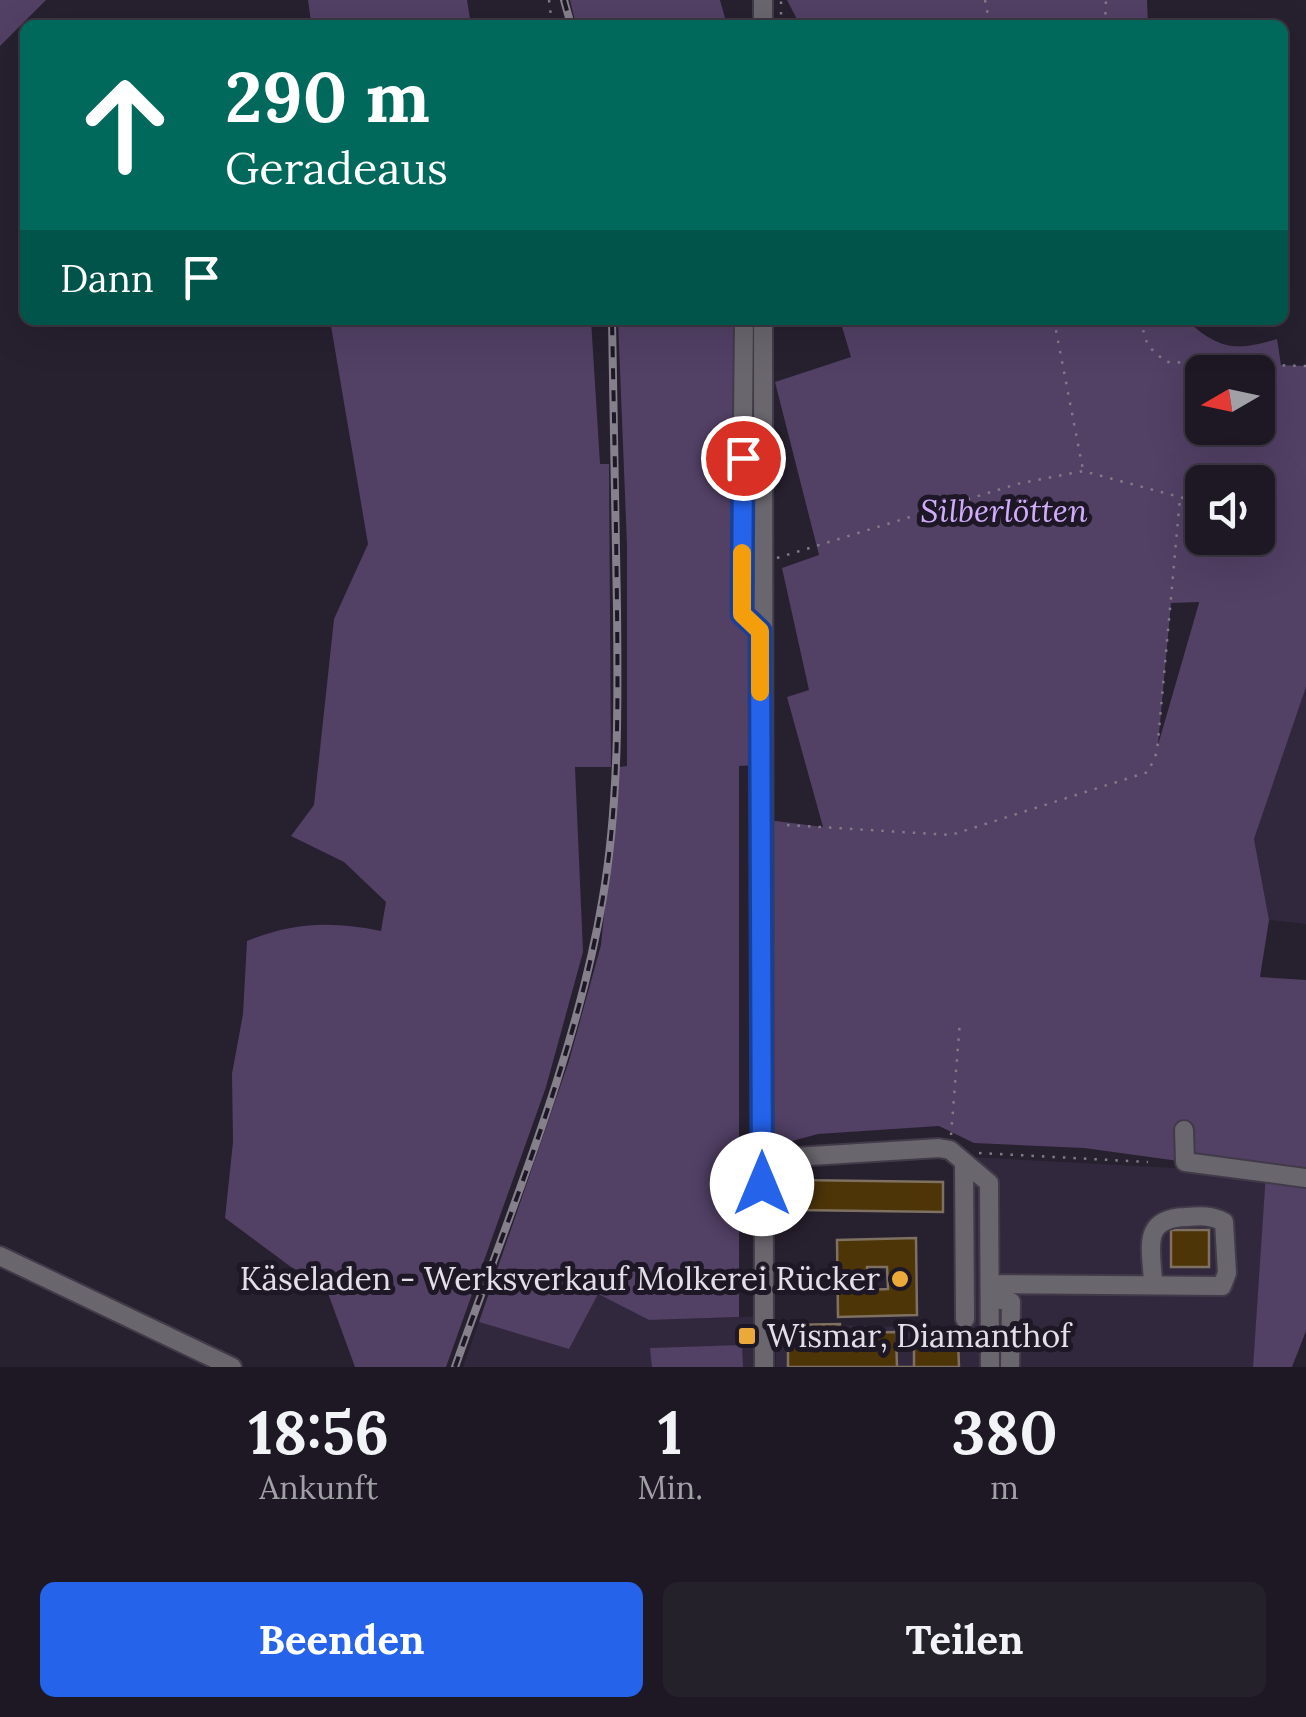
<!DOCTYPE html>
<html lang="de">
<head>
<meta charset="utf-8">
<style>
  :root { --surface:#1d1823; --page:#25212b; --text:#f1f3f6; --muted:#a0a0a6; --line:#3b3741; --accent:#2563eb }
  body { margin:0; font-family:Lora,serif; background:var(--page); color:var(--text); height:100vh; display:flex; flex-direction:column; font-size:38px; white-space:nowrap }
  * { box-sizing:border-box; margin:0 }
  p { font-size:32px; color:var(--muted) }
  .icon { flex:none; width:55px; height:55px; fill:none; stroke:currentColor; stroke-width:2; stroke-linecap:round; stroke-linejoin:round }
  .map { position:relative; height:1367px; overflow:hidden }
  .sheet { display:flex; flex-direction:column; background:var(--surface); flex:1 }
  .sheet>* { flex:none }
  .top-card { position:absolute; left:20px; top:20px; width:1268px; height:305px; border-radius:15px; box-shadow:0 10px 40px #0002,0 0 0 2px var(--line); background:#00695c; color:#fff; overflow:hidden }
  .needle { width:65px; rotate:261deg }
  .controls { position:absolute; left:1185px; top:355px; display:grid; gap:20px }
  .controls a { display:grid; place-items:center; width:90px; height:90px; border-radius:15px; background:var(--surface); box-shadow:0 10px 40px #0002,0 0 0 2px var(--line); font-size:50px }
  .pin { position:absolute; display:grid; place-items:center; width:85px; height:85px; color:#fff; margin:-42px; border:5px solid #fff; border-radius:50%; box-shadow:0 2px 10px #0007 }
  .me { position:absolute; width:110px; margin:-55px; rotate:0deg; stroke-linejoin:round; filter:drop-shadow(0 0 8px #0008) }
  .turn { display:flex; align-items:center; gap:35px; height:210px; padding:0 40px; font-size:45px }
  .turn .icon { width:130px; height:130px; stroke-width:2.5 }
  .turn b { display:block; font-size:70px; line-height:85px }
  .then { display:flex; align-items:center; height:95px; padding:0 40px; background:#0003; gap:20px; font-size:38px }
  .eta { display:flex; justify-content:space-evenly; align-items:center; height:170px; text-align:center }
  .eta b { font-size:60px; font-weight:800; line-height:70px }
  .primary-button { display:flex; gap:20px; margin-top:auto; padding:20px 40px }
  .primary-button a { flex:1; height:115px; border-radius:15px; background:var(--accent); color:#fff; font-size:40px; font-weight:800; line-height:115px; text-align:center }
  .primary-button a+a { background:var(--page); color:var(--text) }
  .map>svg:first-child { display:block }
  .built { fill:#32283d }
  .green { fill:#524065; fill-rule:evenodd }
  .building { fill:#4e3508; stroke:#7e7161; stroke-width:2.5; fill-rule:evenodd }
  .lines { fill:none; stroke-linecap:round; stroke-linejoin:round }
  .minor-casing { stroke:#413b49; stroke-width:22 }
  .path { stroke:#817b88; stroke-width:2.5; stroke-dasharray:2.5 8; stroke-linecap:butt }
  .minor { stroke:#6a666e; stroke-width:18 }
  .rail-casing { stroke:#86808d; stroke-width:8 }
  .rail { stroke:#1e1725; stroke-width:4; stroke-dasharray:11; stroke-linecap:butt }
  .route-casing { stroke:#184099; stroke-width:25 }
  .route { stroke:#2563eb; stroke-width:18 }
  .slow { stroke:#f59e0b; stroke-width:18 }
  .poi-dot { fill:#eba93a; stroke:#1e1725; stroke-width:4 }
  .labels { text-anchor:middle; stroke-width:10; stroke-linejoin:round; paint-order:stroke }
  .park-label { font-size:32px; font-style:italic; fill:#d1acfa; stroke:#1e1725 }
  .poi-label { font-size:32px; fill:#e3dee8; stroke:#1e1725; text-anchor:end }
</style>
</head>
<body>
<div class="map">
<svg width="1306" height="1367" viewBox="0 0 1306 1367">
  <rect width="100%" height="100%" fill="#27202f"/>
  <path class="built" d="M1306 687V924L1269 920 1254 839Z
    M970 1157 1267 1173 1253 1367H776V1323L971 1329Z
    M597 1294 649 1320 751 1317 763 1311 764 1367H463L479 1322 569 1349Z"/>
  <path class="green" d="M0 0H46L0 46Z
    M308 0H467L471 25H284L311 22Z
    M570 0H720L727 25H576Z
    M787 0H1147L1148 25H800Z
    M330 320H591L600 464H609L611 767H575L583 952 546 1087 446 1367H355L325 1285 291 1267 225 1218 233 1142 232 1074 243 1014 247 941C293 922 334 921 381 931L386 902 344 862 291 836 314 805 334 619 368 544Z
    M618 320H763L760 765 739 766V1317L649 1320 598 1294 569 1349 479 1322 569 1061 601 945 619 767 627 766V545Z
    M840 320H1186C1219 349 1234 352 1277 339L1281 365 1306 366V687L1254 839 1269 920 1260 977 1306 980V1331L1292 1367H1253L1266 1173 1084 1148 974 1143 939 1126 818 1134 773 1146 761 1143 760 819 823 827 787 697 809 690 782 568 819 555 775 382 851 357ZM1202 372H1258V428H1202ZM1202 482H1258V538H1202ZM1199 602V603L1158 745 1171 603Z
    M742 1345 743 1367H652L650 1348Z"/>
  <path class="building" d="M798 1180 943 1182V1212L797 1210Z
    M1171 1230H1209V1267H1171Z
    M916 1238 917 1315 838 1317 837 1240ZM867 1267H887L888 1289 867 1290Z
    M840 1324V1333L896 1332 897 1367H914V1341L958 1340 959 1367H788V1325Z"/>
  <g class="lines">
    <defs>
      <path id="minor" d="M763 0V25
        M744 320 741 614 760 631
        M763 320 764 1367
        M1184 1130 1185 1162 1306 1178
        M762 1159 939 1148 950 1150 989 1183 990 1367
        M964 1166 965 1319
        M0 1256 232 1367
        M991 1284 1222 1286 1227 1273 1224 1222C1211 1215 1200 1216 1185 1217 1140 1219 1152 1249 1153 1284
        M991 1298 1011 1302 1010 1367"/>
    </defs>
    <use href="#minor" class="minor-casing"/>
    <path class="path" d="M549 0 552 25
      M985 0 990 25
      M781 25V0
      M1105 25 1106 0
      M1054 320 1083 470
      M1140 320 1148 346 1166 362 1306 366
      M777 558 1017 484 1083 471 1202 503
      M787 825 951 835 1148 772 1157 752 1180 498
      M951 1135 960 1021
      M979 1153 1148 1162"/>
    <use href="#minor" class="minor"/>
    <defs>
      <path id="rail" d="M564 0 571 25
        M455 1367C509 1213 576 1058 603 897 619 802 618 704 617 609 616 512 614 416 612 320"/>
    </defs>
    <use href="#rail" class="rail-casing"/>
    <use href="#rail" class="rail"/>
  </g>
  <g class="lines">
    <defs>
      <path id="route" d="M743 458 742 614 760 631 762 1184"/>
    </defs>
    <use href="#route" class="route-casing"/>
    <use href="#route" class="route"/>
    <path class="slow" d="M742 553V614L760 631V692"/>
  </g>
  <g class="poi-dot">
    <circle cx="900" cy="1279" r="10"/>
    <rect x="737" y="1326" width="20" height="20" rx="5"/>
  </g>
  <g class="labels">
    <g class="park-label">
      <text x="1004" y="522">Silberlötten</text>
    </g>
    <g class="poi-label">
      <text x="880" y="1290">Käseladen - Werksverkauf Molkerei Rücker</text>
      <text x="767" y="1347" text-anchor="start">Wismar, Diamanthof</text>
    </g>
  </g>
</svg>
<div class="controls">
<a><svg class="needle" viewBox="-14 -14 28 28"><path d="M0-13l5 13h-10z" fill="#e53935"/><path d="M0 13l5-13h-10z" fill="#a0a0a6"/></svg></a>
<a><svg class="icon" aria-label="sound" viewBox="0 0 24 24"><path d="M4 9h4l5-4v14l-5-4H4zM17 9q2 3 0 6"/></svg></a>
</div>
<div class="pin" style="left:743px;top:458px;background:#d93025"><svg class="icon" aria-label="arrive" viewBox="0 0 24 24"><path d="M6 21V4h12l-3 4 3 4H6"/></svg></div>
<svg class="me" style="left:762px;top:1184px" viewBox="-20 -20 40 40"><circle r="19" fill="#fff"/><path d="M0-13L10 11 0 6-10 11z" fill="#2563eb"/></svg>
<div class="top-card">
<div class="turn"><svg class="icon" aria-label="ahead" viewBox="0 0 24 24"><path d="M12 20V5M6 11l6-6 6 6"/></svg><div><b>290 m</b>Geradeaus</div></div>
<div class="then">Dann<svg class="icon" aria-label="arrive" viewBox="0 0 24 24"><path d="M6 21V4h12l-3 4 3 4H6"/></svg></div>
</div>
</div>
<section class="sheet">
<div class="eta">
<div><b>18:56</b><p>Ankunft</p></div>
<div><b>1</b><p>Min.</p></div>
<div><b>380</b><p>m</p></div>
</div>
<div class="primary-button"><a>Beenden</a><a>Teilen</a></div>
</section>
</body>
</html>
